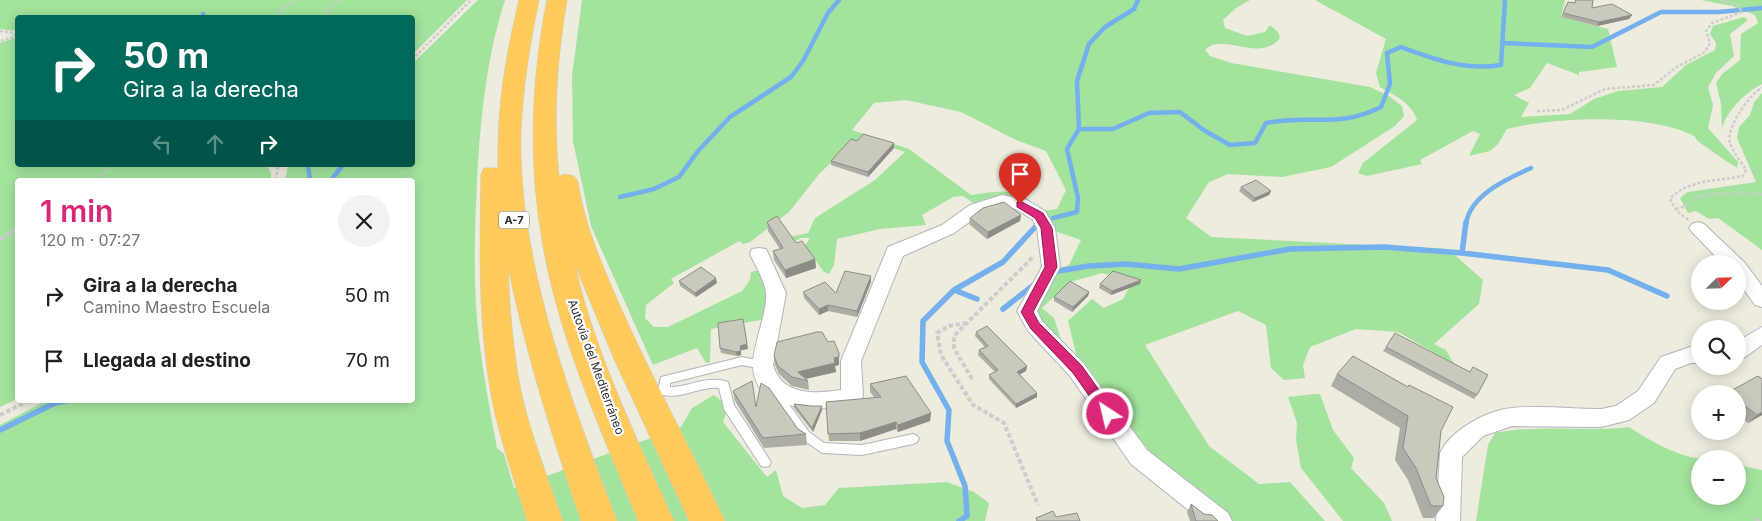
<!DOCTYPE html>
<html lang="es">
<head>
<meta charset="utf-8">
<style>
  :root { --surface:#fff; --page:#f2f2f2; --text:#202124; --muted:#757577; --accent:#db2777 }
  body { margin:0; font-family:Inter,sans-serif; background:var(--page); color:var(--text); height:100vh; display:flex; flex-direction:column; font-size:19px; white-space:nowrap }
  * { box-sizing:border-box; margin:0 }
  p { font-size:16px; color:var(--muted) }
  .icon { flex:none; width:28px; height:28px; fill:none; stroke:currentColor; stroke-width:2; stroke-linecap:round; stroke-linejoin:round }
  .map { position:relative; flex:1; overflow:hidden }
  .drawer { position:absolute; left:15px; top:178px; width:400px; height:225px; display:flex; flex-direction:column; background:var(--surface); border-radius:5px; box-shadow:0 2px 12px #0003 }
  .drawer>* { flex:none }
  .banner { position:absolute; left:15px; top:15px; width:400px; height:152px; border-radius:5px; box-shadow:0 2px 12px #0003; background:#00695c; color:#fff; overflow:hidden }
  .needle { width:32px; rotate:67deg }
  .tools { position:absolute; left:1691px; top:255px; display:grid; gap:10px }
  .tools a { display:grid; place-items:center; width:55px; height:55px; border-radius:50%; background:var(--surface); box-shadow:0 2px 12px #0003; font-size:25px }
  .pin { position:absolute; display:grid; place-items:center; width:42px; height:42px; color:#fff; margin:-51px -21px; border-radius:50% 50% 50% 0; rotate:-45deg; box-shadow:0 0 5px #0007 }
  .pin .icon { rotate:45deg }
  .me { position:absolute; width:55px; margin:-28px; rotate:325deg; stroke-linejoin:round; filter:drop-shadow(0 0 4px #0008) }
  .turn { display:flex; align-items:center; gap:18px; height:105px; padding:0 25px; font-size:22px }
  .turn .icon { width:65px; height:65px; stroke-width:2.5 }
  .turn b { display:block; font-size:35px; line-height:42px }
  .lanes { display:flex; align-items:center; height:48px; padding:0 25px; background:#0003; justify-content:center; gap:25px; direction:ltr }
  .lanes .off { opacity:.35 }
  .round { display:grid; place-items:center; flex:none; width:52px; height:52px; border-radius:26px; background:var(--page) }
  .summary { display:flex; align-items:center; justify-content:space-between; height:85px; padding:0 25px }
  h1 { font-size:30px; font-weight:600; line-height:38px; color:var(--accent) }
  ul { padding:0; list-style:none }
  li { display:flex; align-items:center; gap:15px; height:65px; padding:0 25px }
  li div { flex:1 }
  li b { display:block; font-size:19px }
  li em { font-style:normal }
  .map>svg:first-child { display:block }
  .green { fill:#a3e39d }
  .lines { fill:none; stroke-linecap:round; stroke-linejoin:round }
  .stream-far1 { stroke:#74afee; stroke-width:4.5 }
  .stream { stroke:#74afee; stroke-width:5.5 }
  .lane-casing { stroke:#b4b3c0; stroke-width:2 }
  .street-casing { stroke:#b4b3c0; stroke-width:2 }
  .highway-casing { stroke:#cdcdcd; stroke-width:1 }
  .path-far1 { stroke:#cdcdcd; stroke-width:2.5; stroke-dasharray:3 2; stroke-linecap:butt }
  .path { stroke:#cdcdcd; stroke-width:4; stroke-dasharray:4.5 2.5; stroke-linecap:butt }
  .lane { fill:#fff; fill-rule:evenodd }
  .street { fill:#fff; fill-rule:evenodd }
  .highway { fill:#fdca5b; fill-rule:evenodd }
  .wall { fill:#aeada3 }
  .shaded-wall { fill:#8d8d85 }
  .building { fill:#cac9be; stroke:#8d8d85 }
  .route { fill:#db2777; stroke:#8e194d }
  .labels { text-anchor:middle; stroke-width:4.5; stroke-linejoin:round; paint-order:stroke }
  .shield { fill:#fff; stroke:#6c6c6c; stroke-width:1 }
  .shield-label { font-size:11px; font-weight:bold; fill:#2d2d2d }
  .street-label { font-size:12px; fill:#2d2d2d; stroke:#fff }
</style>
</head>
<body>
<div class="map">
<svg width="1762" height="521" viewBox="0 0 1762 521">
  <rect width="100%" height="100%" fill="#eeebdf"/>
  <path class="green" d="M0 0H467L413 54 412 18H18L17 31 0 29Z
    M478 0H505C488 52 482 106 478 161 476 201 474 242 475 282 476 338 487 394 497 448L504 454 514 488 681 427 692 408 714 395 724 403 727 410 723 422 767 477 776 470 783 496 802 508 825 505 839 488 947 482 974 492 989 503 985 521H0V425L47 400H412V180H285L288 165H412L413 63Z
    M582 0H1250L1236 8 1223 20 1225 28 1247 36 1265 32 1270 25 1278 32 1280 38C1260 64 1222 31 1205 50L1210 56 1231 63 1370 87 1389 96 1402 106 1404 116 1395 126 1331 167 1282 177 1228 174 1209 182 1186 218 1211 237 1448 249 1483 280 1479 304 1434 344 1446 350 1454 364 1398 332 1356 329 1310 347 1303 365 1305 378 1284 380 1271 368 1266 325 1238 311 1145 345 1209 446 1259 484 1290 482 1325 521H1233L1153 455 1079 366 1068 321 1092 299 1104 308 1123 299 1132 282 1102 273 1070 282 1042 308 1054 318 1064 349 1042 328 1034 310 1060 268 1069 265 1081 240 1055 231 1043 211 1057 209 1066 190 1046 151 1016 140 961 112 906 100 874 103 852 130 909 149 971 195C990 193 1014 186 1029 201L1012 199 975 204 963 196 953 197 922 215 926 225 880 229 837 239 834 265 829 274 824 272 805 246 810 238H801L791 244 782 235 794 236 808 233 815 218 875 180 905 152 864 138 857 146 851 144 820 173 789 212 750 242 743 244 739 241 671 279 674 283 646 305 645 318 654 327H668L742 291 750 280 751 272 759 270 767 293 765 319 711 329 710 362 706 363 697 348 653 365 591 226 573 141 572 76Z
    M1315 0H1565L1561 17 1608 29 1617 67 1579 72V75L1547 63 1530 88 1514 95 1529 103 1521 117 1570 114 1594 99 1618 91 1662 87 1686 65 1715 50 1716 43 1710 34 1713 26 1744 17 1748 20 1730 34 1734 56 1716 73 1708 87 1713 105 1708 128 1738 162 1737 168C1724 160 1712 151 1699 142 1695 139 1697 137 1692 135 1647 113 1554 117 1507 129L1498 144 1490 151 1469 156 1480 134 1473 131 1420 160 1422 164 1367 176 1358 173 1363 163 1417 120C1411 102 1395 96 1380 87L1376 73 1386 39Z
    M1701 0H1762V84C1746 92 1726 111 1722 129L1721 104 1716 83 1722 74 1740 60 1741 34 1758 23 1755 15 1732 6Z
    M17 37 18 165H267L271 173V180H18L17 399 0 407V43Z
    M1762 93V250L1718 218 1709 219 1696 211 1688 213 1680 198 1688 192 1756 182 1737 138 1739 127 1750 115 1754 102Z
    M1315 394H1320L1333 430 1354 458 1351 468 1384 503 1392 521H1343L1301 468 1296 440 1297 423 1288 397Z
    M1629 427C1650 441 1675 455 1700 459V496H1738V465L1762 470V521H1476L1488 445 1495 433C1540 424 1584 432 1629 427Z"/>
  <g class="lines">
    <path class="stream-far1" d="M203 14V18
      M1504 43 1592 47 1661 12H1719L1762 8
      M1079 129H1113L1149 113 1180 112 1205 131 1230 145 1255 143 1266 123C1310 114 1338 129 1381 107L1390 84 1387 53 1401 47C1434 59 1465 71 1501 65L1505 0
      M308 165 310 180
      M331 180 343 165
      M620 197 654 189 679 177 698 151 730 117 791 77 803 61 828 13 839 0
      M1053 218 1077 212 1078 198 1067 149 1079 129 1077 81 1089 44 1105 27 1134 9 1138 0
      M1466 224C1470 195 1507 179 1531 168"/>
    <path class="stream" d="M1462 253 1466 222
      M1052 272 1089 266 1126 264 1179 269 1290 249 1384 247 1462 253 1608 270 1667 296
      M954 290 977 299
      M1003 309 1035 284
      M0 430 55 403 69 400
      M959 521 967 516 965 486 947 441 949 410 922 362 923 321 954 290 1003 262 1036 226"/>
    <defs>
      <path id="lane" d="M742 357 767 362 769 365 767 368 763 369 742 365 670 383V387C690 387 707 375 728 382L734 405 771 462 769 466 765 467 761 466 724 409 719 388C699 386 680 401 660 394L658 391 661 377Z
        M773 386 777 388 809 432 824 443 862 445 913 434 917 436 919 439 917 442 913 444 862 455 822 453 801 438 769 394 767 391 769 388Z"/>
      <path id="street" d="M1002 195 1027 200 1045 211 1055 228 1060 267 1037 311 1042 321 1084 364 1147 450 1228 513 1232 521H1202L1131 464 1070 376 1028 331 1017 311 1042 267 1037 228 1032 219 1016 209 1003 207 982 213 954 233 903 256 861 361 863 396 860 402C827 413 752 415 753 364 753 345 768 310 766 293 765 281 755 265 750 254L752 249 759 248 766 249 786 293 773 365C782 396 815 394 841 390V361L888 247 942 225 970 205Z
        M1698 222 1704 224 1745 263 1762 286V307L1755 305 1738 281V264H1723L1692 232 1689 228 1692 224Z
        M1762 327V345L1745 357 1738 359V341Z
        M1690 347H1700V363H1691L1675 369 1654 403 1629 420 1601 427 1512 426 1483 436 1462 457 1460 521H1436L1440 453C1451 430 1487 410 1512 408 1541 405 1572 409 1601 409L1616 406 1638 391 1661 357Z"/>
      <path id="highway" d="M519 0H539C530 44 523 86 521 131 517 259 572 403 617 521H581C552 437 526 354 508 267 510 311 513 357 523 400 533 441 549 481 563 521H527C513 475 496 430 489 382 478 314 480 243 481 174L484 168H498C497 107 505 59 519 0Z
        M547 0H567C557 59 553 116 559 176L565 174 574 176 578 182C585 227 603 267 621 308 653 380 691 449 725 521H689L614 359 575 265C595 354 637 438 674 521H638C605 440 567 357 548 271 528 180 529 91 547 0Z"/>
    </defs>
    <use href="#lane" class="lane-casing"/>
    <use href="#street" class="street-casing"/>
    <use href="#highway" class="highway-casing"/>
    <path class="path-far1" d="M321 17 338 0
      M274 18 293 0
      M0 31 15 33 14 37 0 41
      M412 60 471 0
      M1537 111 1562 110 1605 89 1654 85 1675 68 1705 52 1710 43 1706 31 1712 23 1742 12 1738 5 1721 0
      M97 180 112 165
      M276 180 278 165
      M1676 209 1686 206 1692 198 1715 194H1762
      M1688 220 1676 210 1670 199C1688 179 1719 181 1743 176L1746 170C1741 162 1733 152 1730 143 1725 129 1750 93 1762 88"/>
    <path class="path" d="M0 239 18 228
      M967 323 949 326 937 333 941 355 973 405 1004 423 1038 505
      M972 379 954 348V336L1034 256
      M0 415 30 400
      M1756 521 1762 518"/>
    <use href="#lane" class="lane"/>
    <use href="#street" class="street"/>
    <use href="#highway" class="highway"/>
  </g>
  <path class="wall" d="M1575 0H1593L1592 8 1632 15 1629 19 1597 26 1561 17 1568 2 1574 3Z
    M894 143V148L868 177 831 165V161Z
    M1241 187 1271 191 1269 195 1253 202 1239 191Z
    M1021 215 1020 221 987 239 969 224 970 218Z
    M767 222 796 243 815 259 816 268 786 278 774 260 773 251 780 249 768 231Z
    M679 281 717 283 696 297 680 286Z
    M871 282 857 317 828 311 819 315 804 298 803 292 836 293Z
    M1100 284H1140L1111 295 1099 288Z
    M1089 292 1088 296 1072 312 1054 301V297Z
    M743 319 748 349 741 350V355L737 356 721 353 720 348Z
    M976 332 1027 366 1026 371 1020 374 1037 397 1016 408 989 379V375L995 372 978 355 979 350 985 347 975 336Z
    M1386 347 1477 395 1474 399 1383 351Z
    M774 356 839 365 835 366 836 372 805 379 808 381 809 390 792 386 779 374 775 365Z
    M1337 374 1441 431 1436 478 1443 506 1434 518H1423L1408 480 1395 460 1400 428 1331 386Z
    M1758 376 1762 379V415L1748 423 1738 415V394H1727Z
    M870 384 931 413 930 421 898 432 896 429 860 441H829L826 402 875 398 870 392Z
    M733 391 756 407 798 429 806 434 807 445 764 448 735 401Z
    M794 404 811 406H822V410L813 432 794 408Z
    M1191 504 1204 514 1218 521H1190L1187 512Z"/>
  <path class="shaded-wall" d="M1632 15 1629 19 1597 26 1599 22Z
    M894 143V148L868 177V172Z
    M1271 191 1269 195 1253 202 1255 198Z
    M1021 215 1020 221 987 239 988 232Z
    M815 259 816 268 786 278 785 270Z
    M871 276V282L857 317V311Z
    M716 278 717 283 696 297 695 293Z
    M1141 280 1140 284 1111 295 1112 291Z
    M1089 292 1088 296 1072 312 1073 307Z
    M828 305V311L819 315V309Z
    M747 344 748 349 741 350 740 346Z
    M741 351V355L737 356 736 352Z
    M839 353V365L835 366 836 372 801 380 798 372 834 358Z
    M1027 366 1026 371 1017 376V372Z
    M1037 393V397L1016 408V404Z
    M822 406V410L813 432 812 428Z
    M1762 412V415L1748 423 1757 415Z
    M931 413 930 421 898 432V425Z
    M896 422V429L860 441V433Z"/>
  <path class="building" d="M1576 0H1593L1592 8 1612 4 1632 15 1599 22 1563 13 1568 2 1575 3Z
    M863 134 894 143 868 172 831 161 851 139 857 141Z
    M1256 180 1271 191 1255 198 1241 187Z
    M1004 202 1021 215 988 232 970 218 983 208Z
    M777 216 796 243 802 241 815 259 785 270 773 251 783 248 767 222Z
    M701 267 716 278 695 293 679 281Z
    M845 271 871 276 857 311 828 305 819 309 803 292 825 282 836 293Z
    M1113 271 1141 280 1112 291 1100 284Z
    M1070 281 1089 292 1073 307 1054 297Z
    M743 319 747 344 740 346 741 351 736 352 720 348 718 323Z
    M987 326 1027 366 1017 372 1037 393 1016 404 989 375 998 370 979 350 988 346 976 332Z
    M817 332H822L828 342 834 341 839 353V357L834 358 835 363 798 372 808 381 792 377 778 366 774 356 777 342Z
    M1395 333 1470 372 1473 367 1488 375 1477 395 1386 347Z
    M1353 356 1408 387 1409 385 1453 407 1441 431 1436 478 1444 497 1443 506H1431L1416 468 1403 448 1408 416 1337 374Z
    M906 376 931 413 898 425 896 422 860 433 828 434 826 402 881 397 870 384Z
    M1758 376 1762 379V412L1757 415 1738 401V394L1727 393Z
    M752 381 756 407 761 383 769 388 798 429 806 434 763 438 733 391Z
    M794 404 811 406H822L812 428Z
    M1191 504 1204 514 1212 515 1218 521H1196Z
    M1053 511 1056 517 1077 513 1080 521H1037L1036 518Z"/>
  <path class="route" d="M1020 201 1043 213 1052 228 1057 267 1033 312 1039 323 1082 366 1113 410 1115 414 1113 417H1104L1073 373 1031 329 1021 312 1045 267 1041 228 1035 218 1017 207V202Z"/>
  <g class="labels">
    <rect class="shield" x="499" y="211.5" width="30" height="17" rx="4"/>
    <g class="shield-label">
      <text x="514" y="224">A-7</text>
    </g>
    <g class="street-label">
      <text transform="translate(596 367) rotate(70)" y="4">Autovía del Mediterráneo</text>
    </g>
  </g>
</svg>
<div class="tools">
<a><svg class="needle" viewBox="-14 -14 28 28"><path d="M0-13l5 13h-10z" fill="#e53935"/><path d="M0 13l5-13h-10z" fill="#757577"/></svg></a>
<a><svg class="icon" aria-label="search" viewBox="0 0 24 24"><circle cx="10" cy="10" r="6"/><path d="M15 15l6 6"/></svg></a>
<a>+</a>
<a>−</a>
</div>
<div class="pin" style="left:1020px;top:204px;background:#d93025"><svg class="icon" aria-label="arrive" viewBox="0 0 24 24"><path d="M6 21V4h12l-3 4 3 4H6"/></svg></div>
<svg class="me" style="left:1108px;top:414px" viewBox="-20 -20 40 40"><circle r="17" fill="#db2777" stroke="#fff" stroke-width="3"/><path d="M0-11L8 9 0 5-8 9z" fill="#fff"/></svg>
<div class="banner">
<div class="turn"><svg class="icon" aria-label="right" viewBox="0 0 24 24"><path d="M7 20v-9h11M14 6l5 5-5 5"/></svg><div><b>50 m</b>Gira a la derecha</div></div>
<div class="lanes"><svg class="icon off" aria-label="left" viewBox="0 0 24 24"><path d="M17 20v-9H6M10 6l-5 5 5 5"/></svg><svg class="icon off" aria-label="ahead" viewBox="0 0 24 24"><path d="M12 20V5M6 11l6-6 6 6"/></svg><svg class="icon" aria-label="right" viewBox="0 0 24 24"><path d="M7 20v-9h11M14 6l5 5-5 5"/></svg></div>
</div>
<section class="drawer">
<div class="summary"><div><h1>1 min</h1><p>120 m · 07:27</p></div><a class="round"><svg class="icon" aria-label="close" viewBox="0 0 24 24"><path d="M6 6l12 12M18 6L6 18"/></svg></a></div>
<ul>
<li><svg class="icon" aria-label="right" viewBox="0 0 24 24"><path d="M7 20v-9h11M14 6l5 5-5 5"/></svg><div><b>Gira a la derecha</b><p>Camino Maestro Escuela</p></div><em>50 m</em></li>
<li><svg class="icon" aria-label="arrive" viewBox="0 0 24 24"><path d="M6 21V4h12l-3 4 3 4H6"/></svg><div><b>Llegada al destino</b></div><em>70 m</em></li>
</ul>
</section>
</div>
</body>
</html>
